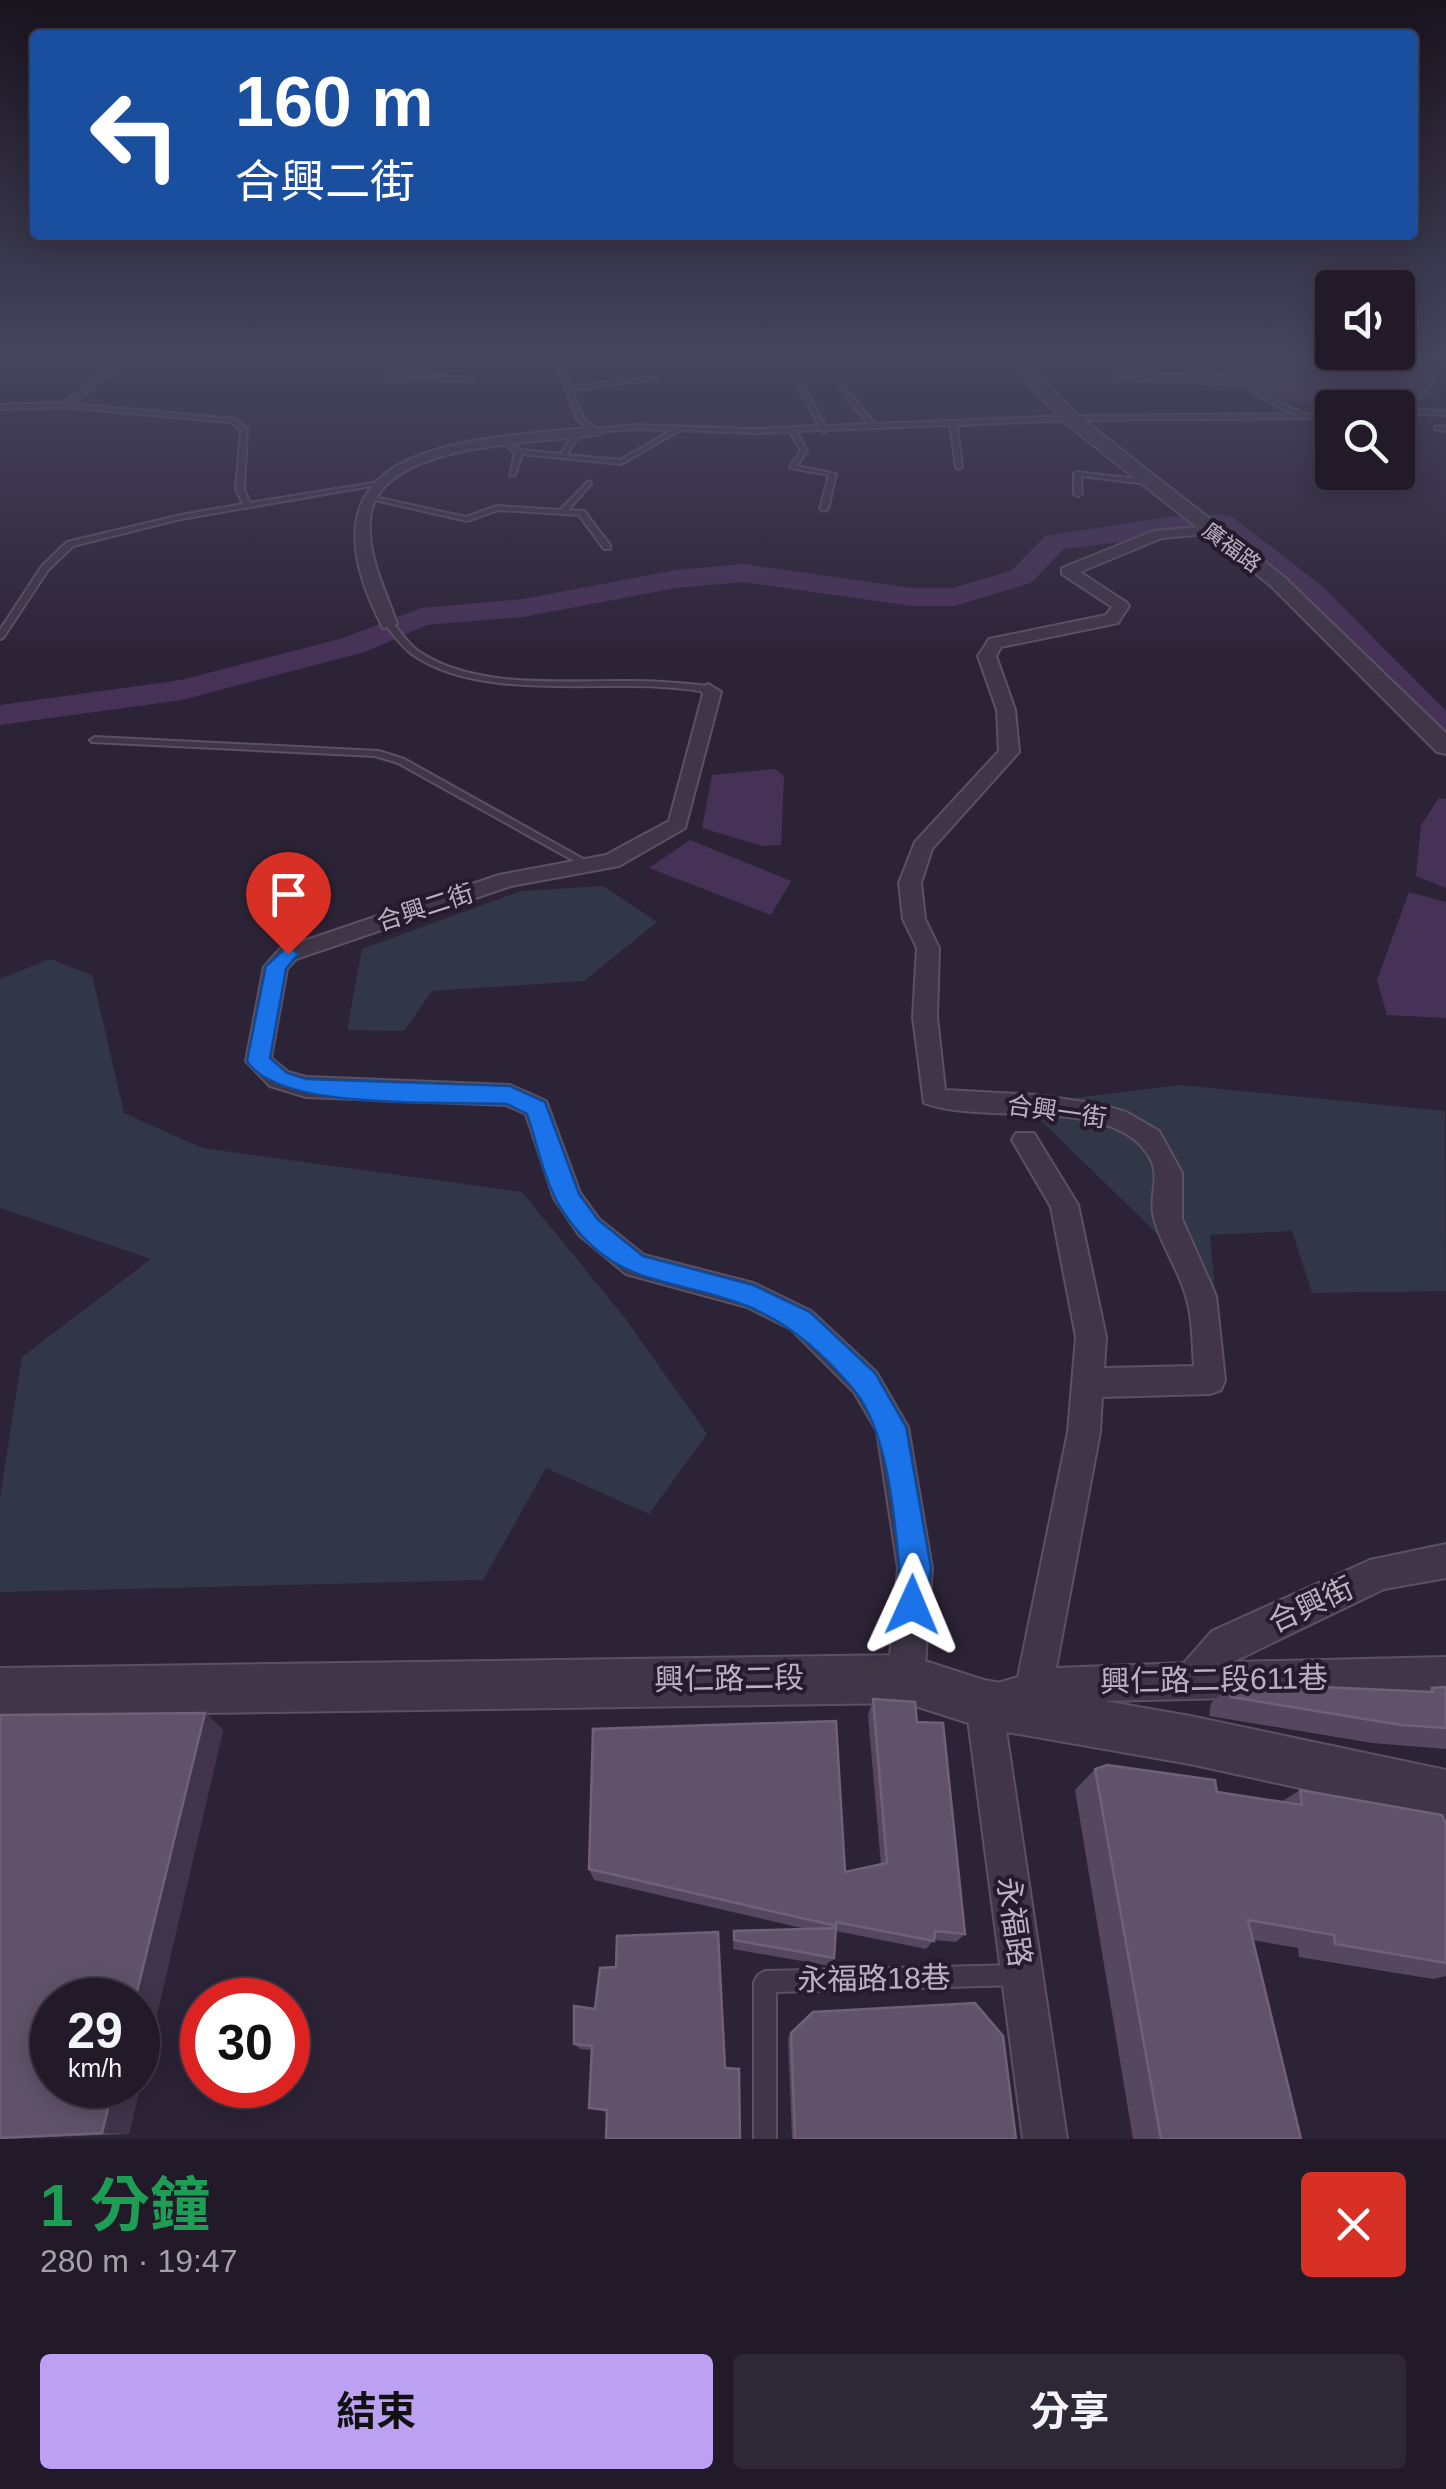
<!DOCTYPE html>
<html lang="zh-TW">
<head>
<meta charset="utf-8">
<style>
  :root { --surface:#221a29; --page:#2e2735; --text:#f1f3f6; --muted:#a2a1a8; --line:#3f3846; --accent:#bca0f2 }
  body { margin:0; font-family:Helvetica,"Noto Sans TC",sans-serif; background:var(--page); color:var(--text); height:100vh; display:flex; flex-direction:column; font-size:38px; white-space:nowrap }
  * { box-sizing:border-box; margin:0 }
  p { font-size:32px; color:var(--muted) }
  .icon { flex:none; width:55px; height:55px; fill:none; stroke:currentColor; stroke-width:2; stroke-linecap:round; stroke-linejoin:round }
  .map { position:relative; height:2139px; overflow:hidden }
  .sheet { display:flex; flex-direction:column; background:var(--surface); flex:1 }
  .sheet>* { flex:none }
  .hud { position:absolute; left:30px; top:30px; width:1388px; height:210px; border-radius:10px; box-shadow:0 5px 25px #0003,0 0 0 2px var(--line); background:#1a4fa0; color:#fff; overflow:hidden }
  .tools { position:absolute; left:1315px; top:270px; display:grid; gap:20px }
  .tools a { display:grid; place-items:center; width:100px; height:100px; border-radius:10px; background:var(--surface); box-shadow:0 5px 25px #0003,0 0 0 2px var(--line); font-size:50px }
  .speed { position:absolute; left:30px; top:1978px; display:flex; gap:20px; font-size:50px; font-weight:700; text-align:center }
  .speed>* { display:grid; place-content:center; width:130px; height:130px; border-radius:50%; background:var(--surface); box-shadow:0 5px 25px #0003,0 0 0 2px var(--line); line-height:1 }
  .speed small { font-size:25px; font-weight:400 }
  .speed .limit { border:15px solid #d22; background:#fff; color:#111 }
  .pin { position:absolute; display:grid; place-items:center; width:85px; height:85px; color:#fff; margin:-102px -42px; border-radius:50% 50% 50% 0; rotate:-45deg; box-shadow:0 0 10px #0007 }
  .pin .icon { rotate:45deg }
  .me { position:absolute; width:110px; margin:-55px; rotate:1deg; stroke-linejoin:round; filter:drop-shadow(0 0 8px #0008) }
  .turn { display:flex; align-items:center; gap:35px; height:210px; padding:0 40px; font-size:45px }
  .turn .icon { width:130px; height:130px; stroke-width:2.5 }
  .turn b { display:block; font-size:70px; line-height:85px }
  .round { display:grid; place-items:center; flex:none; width:105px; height:105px; border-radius:10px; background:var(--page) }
  .summary { display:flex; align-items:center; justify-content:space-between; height:170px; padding:0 40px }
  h1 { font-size:60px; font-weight:700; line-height:75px; color:#1e9e55 }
  .action { display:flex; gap:20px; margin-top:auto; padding:20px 40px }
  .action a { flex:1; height:115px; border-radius:10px; background:var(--accent); color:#111; font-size:40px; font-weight:700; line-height:115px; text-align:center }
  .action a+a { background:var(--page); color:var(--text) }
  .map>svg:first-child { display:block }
  .green { fill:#323748 }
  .water { fill:#463257 }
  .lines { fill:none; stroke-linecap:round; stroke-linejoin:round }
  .river { fill:#463257; fill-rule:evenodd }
  .service-casing { stroke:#5b5162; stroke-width:4 }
  .minor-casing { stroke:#5b5162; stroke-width:4 }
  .tertiary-casing { stroke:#5b5162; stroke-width:4 }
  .service { fill:#403648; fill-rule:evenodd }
  .minor { fill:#403648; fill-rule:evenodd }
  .tertiary { fill:#403648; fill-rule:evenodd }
  .wall { fill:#54475f }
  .shaded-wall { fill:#40344a }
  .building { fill:#5f526a; stroke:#6e6178; stroke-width:2.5 }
  .route { fill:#1a73e8; stroke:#114b97; stroke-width:2.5 }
  .labels { text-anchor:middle; stroke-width:8; stroke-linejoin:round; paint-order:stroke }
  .far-street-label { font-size:22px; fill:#bcb1c4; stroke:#251b2c }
  .street-label { font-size:25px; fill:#bcb1c4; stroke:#251b2c }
  .near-street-label { font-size:30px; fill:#bcb1c4; stroke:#251b2c }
</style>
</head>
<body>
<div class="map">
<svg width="1446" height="2139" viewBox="0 0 1446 2139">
  <rect width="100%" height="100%" fill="#2d2337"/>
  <path class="green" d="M603 886 657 922 584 981 432 991 404 1031 347 1030 362 949 521 891Z
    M50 959 92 975 124 1113 202 1148 522 1192 625 1318 707 1434 649 1514 546 1468 483 1580 0 1592V1498L22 1357 151 1259 0 1208V979Z
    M1180 1085 1445 1111 1446 1291 1312 1293 1292 1231 1210 1235 1215 1290 1024 1104Z"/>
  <path class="water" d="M1235 357H1398L1420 374 1414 391 1400 400C1339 402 1270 423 1235 357Z
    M775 769 784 776 781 845 762 846 702 828 712 775Z
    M1439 798 1446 799V888L1416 876 1421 825Z
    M690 840 791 881 771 915 649 868Z
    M1409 892 1446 902V1018L1387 1015 1377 980Z"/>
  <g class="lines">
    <path class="river" d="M1222 514 1231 516 1322 586 1446 711V740L1434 737 1302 598 1216 530 1064 549 1031 583 954 606H912L743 582 676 588 523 617 427 625 365 652 182 700 0 725V705L181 680 343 638 421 608 523 599 676 570 743 564 912 588H952L1011 571 1045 536 1167 517Z"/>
    <defs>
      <path id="service" d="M127 357H134L71 404 235 419 247 429 244 489 250 503 379 482 383 484 181 519 73 546 48 570 3 638 0 639V630L42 566 67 542 181 515 243 504 236 489 241 430 231 422 65 407 0 409V405L63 403Z
        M368 357 399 360 390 375 470 377 473 379 470 381 386 379 383 377 393 362Z
        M554 357H560L571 387 655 377 658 379 572 390 583 418 596 429 635 425 757 429 819 426 798 386 801 384 804 386 825 426 868 424 840 388 843 386 875 424 1070 416 1297 414C1264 403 1242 385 1221 357H1227C1247 384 1270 400 1301 412V414H1332V418L1070 420 957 425 962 467 959 469 956 467 950 425 827 430 824 432 821 430 796 431 807 450 797 466 836 474 828 509 824 511 820 509 829 475 791 468 790 467 801 450 790 432 757 433 680 430 621 464 522 454 515 475 510 476 515 453 505 444V442H509L521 450 561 454 574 433 576 432 579 434 567 455 620 460 672 430 635 429 593 432 577 419Z
        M1405 357H1412L1433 376C1428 400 1401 408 1378 408 1398 400 1418 399 1428 377Z
        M1398 409 1446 411V415L1398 413Z
        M1437 426 1446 427V431L1435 429V427Z
        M1077 472 1147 480 1151 482 1147 484 1081 476 1082 494 1078 496 1074 494V474Z
        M589 481 591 482V484L568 510 584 511 610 545V549H604L579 515 498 510 467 521 366 498 370 496 466 517 497 506 560 510Z
        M386 622H392C400 631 408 644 418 651 474 690 565 680 631 681 657 681 682 683 708 686L712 689 708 692C682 688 657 686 631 686 565 685 468 694 412 654 402 647 394 635 386 626Z
        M95 737 379 751 404 759 594 865 589 868 585 867 398 763 375 756 92 742 90 740Z
        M1018 1965 1025 1968 1028 1975 1025 1982 1018 1985 776 1992V2139H754V1982L758 1975 765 1971Z"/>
      <path id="minor" d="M1116 372 1242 377 1248 381 1242 385 1112 379Z
        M595 427 602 431 600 434C542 445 376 439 370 520 367 556 386 591 397 624L383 628C286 440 464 441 595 427Z
        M1210 526 1215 527V533L1162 538 1080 572 1127 603 1129 606 1118 623 1001 647 996 656 1015 710 1019 752 932 849 921 883 925 919 939 948 937 1017 945 1090 1037 1095 1098 1104 1126 1112 1159 1131 1182 1173V1219L1216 1296 1225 1380 1221 1390 1210 1394 1102 1397 1100 1432 1056 1668 1184 1663 1212 1631 1370 1560 1446 1544V1578L1384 1589 1233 1662 1446 1657V1693L1063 1702 1004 1717 1067 2139H1023L966 1704 971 1691 1018 1677 1068 1432 1076 1337 1051 1207 1012 1140 1016 1133H1034L1078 1205 1106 1337 1104 1368 1194 1366C1192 1341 1193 1314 1184 1290 1176 1265 1160 1243 1154 1218 1148 1197 1161 1178 1150 1158 1115 1094 983 1126 924 1103L913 1017 917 948 903 919 899 883 915 842 999 751 997 710 978 656 989 639 1106 615 1112 607 1062 574V568L1154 531Z
        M708 684 721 692 685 828 619 866 511 886 296 959 287 969 271 1058 288 1072 306 1077 510 1085 546 1101 580 1193 599 1219 644 1255 753 1283 811 1311 876 1372 908 1427 932 1568 924 1679 919 1692 906 1697 893 1692 888 1679 898 1568 877 1431 854 1392 791 1329 747 1307 626 1274 579 1235 554 1198 526 1114 506 1105 306 1097 270 1086 246 1061 264 967 280 949 499 875 606 855 669 821 703 694 699 689Z"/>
      <path id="tertiary" d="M1003 357H1019L1076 414 1284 577 1446 733V754L1437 752 1270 585 1064 422Z
        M906 1655 984 1680 1190 1716 1446 1770V1820L1190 1764 984 1728 906 1703 0 1716V1668Z"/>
    </defs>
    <use href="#service" class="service-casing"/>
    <use href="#minor" class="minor-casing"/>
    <use href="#tertiary" class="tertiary-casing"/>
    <use href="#service" class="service"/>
    <use href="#minor" class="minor"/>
    <use href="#tertiary" class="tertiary"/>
  </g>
  <path class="wall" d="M1232 1683 1426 1692 1432 1688 1446 1687V1749L1372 1743 1209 1716 1211 1703Z
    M873 1699 917 1722 965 1934 956 1942 934 1940 926 1949 836 1931 834 1958 830 1966 733 1949 734 1931 806 1929 594 1880 589 1869 845 1872 881 1865 868 1715Z
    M205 1713 223 1730 129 2134 0 2139V1715Z
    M1095 1769 1281 1802 1300 1790 1446 1824V1976L1433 1979 1299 1957 1298 1948 1252 1940 1301 2139H1133L1075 1790Z
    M595 2009 607 2112 589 2108 592 2050 580 2049 574 2044Z
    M791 2033 1016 2139H792L788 2038Z"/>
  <path class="shaded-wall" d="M205 1713 223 1730 129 2134 102 2133 114 2085H138V2000H135Z"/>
  <path class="building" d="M1232 1683 1433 1692 1432 1688 1446 1687V1728L1401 1725 1231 1697Z
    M873 1699 915 1702 917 1722 943 1723 965 1934 935 1931 934 1941 836 1922V1926L589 1869 593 1729 836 1721 845 1872 887 1863Z
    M205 1713 135 2000H52V2085H114L102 2133 0 2138V1715Z
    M1107 1765 1215 1780 1217 1792 1302 1805 1300 1790 1442 1815 1446 1824V1963L1335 1944 1334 1935 1248 1920 1301 2139H1161L1095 1769Z
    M836 1928 834 1958 734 1940V1931Z
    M718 1932 725 2068 739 2069 740 2139H606L607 2110 589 2108 592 2046 574 2044V2006L595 2009 600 1968 616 1967 617 1936Z
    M975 2003 1003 2036 1016 2139H795L791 2033 813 2012Z"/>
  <linearGradient id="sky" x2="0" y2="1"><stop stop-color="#19131e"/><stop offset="0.54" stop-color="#46455e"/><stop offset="1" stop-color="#46455e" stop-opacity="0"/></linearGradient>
  <rect width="1446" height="657" fill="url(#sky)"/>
  <path class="route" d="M288 946 298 954 286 969 270 1058 287 1073 306 1079 510 1086 545 1102 579 1194 598 1220 643 1256 753 1285 810 1312 875 1373 906 1427 931 1568 924 1616 912 1621 901 1616C894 1598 901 1582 899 1564 894 1512 887 1430 854 1390 826 1356 789 1323 747 1306 668 1275 613 1290 560 1207 544 1180 537 1143 527 1114L507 1104C447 1101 279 1112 247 1061L266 966Z"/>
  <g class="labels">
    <g class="far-street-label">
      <text transform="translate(1232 547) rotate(37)" y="8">廣福路</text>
    </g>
    <g class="street-label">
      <text transform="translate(425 907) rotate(-18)" y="9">合興二街</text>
      <text transform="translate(1057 1111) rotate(8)" y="9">合興一街</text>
    </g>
    <g class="near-street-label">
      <text transform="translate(1311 1605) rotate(-25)" y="10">合興街</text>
      <text transform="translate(729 1679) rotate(-1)" y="10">興仁路二段</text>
      <text transform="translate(1214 1680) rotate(-1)" y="10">興仁路二段611巷</text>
      <text transform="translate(1014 1922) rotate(82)" y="10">永福路</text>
      <text transform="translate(874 1979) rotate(-1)" y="10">永福路18巷</text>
    </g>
  </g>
</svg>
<div class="tools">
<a><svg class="icon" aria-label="sound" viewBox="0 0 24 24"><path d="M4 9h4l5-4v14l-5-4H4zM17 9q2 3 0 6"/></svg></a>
<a><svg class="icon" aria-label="search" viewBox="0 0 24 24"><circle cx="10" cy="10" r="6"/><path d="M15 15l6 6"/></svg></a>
</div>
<div class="speed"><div>29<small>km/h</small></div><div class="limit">30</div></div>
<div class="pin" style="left:288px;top:954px;background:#d93025"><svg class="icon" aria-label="arrive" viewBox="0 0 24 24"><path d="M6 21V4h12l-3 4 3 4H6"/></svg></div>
<svg class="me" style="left:912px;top:1605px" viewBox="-20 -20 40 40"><path d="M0-17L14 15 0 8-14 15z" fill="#1a73e8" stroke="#fff" stroke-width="4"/></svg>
<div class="hud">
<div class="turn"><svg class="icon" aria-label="left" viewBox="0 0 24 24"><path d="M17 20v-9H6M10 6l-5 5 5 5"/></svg><div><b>160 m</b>合興二街</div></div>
</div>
</div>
<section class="sheet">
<div class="summary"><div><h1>1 分鐘</h1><p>280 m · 19:47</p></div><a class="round" style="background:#d93025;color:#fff"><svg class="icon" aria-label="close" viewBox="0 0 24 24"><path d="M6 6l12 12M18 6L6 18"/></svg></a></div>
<div class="action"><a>結束</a><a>分享</a></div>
</section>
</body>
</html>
